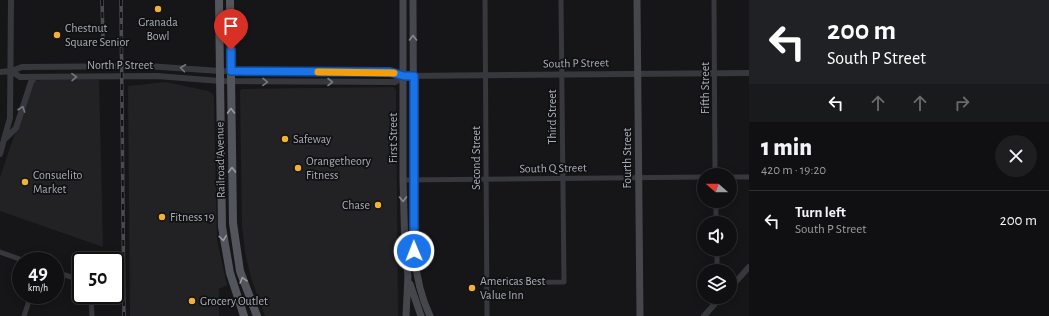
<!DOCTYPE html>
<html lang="en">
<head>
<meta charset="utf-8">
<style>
  :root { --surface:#101012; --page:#1e1e20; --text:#f1f3f6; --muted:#9c9d9f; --line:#303032 }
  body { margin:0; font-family:"Alegreya Sans",sans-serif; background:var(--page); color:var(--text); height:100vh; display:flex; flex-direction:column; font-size:15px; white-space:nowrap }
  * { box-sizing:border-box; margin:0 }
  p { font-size:13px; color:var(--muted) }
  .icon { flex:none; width:22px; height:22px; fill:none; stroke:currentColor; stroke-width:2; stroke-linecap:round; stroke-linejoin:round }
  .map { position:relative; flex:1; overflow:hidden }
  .side { display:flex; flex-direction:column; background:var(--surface); width:300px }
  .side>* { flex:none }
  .hud { background:#202124; color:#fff; overflow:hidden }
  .needle { width:26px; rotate:290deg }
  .tools { position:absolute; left:697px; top:168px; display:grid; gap:8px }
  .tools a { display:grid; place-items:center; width:40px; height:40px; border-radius:50%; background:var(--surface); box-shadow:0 2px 10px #0003,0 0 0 1px var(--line); font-size:20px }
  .speed { position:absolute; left:12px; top:252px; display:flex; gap:8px; font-size:20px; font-weight:700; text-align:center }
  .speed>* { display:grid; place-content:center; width:52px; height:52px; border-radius:50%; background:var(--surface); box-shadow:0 2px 10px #0003,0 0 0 1px var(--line); line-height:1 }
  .speed small { font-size:10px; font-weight:400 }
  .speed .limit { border:2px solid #111; border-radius:6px; background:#fff; color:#111 }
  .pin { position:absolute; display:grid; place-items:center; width:34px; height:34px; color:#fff; margin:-41px -17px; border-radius:50% 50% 50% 0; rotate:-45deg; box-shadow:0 0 4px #0007 }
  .pin .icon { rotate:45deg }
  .me { position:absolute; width:44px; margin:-22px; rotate:359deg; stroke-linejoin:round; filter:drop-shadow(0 0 3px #0008) }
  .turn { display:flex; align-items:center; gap:14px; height:84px; padding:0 12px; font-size:18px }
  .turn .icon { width:52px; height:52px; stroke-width:2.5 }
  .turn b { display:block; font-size:28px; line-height:34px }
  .lanes { display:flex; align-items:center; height:38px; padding:0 12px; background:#0003; justify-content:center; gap:20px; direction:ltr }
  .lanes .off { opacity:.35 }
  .round { display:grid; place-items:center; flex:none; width:42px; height:42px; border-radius:21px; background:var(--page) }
  .headline { display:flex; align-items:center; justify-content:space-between; height:68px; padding:0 12px }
  h1 { font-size:24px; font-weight:800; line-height:30px }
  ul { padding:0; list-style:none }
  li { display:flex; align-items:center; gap:12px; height:60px; padding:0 12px; border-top:1px solid var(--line) }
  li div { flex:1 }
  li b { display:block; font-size:15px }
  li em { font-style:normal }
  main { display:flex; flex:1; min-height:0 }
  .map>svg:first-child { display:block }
  .built { fill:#222225 }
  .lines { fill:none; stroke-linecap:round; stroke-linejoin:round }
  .minor { stroke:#37383d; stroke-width:5 }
  .tertiary { stroke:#37383d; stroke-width:6 }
  .secondary { stroke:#45474d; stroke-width:7 }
  .primary { stroke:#53555c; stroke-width:8 }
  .rail-casing { stroke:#4a4c52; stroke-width:3.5 }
  .rail { stroke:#111113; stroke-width:2; stroke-dasharray:6; stroke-linecap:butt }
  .oneway { stroke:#858993 }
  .oneway2 { stroke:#757881 }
  .oneway3 { stroke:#979ba6 }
  .route-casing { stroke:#114b97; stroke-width:10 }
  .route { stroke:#1a73e8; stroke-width:7 }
  .slow { stroke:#f59e0b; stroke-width:7 }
  .poi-dot { fill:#f2b134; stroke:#111113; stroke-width:1.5 }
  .labels { text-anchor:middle; stroke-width:3.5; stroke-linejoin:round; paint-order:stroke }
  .poi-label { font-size:12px; fill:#a8adb8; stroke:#111113; text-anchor:start }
  .street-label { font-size:12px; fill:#a8adb8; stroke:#111113 }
</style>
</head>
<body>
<main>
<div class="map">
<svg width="749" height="316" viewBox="0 0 749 316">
  <rect width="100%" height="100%" fill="#161618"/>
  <path class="built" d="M42 80H99L103 247 0 211V177L31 87 35 81Z
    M166 82 208 91 213 94 214 99 217 240 227 285 219 289V316H130L128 86Z
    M393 87 396 90 398 316H265L252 281 245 253 242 226 240 91 242 89Z"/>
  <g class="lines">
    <path class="minor" d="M485 0 487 316
      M714 0 715 175
      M730 177H749
      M403 180 704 177
      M716 201V223
      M717 249V271
      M0 252 25 261
      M55 272 81 280
      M487 283 564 282 561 0
      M91 295 92 316
      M24 316 31 295"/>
    <path class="tertiary" d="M11 71 20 77 157 76 220 81 395 82 404 76
      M0 72 11 71 22 67 147 66 220 71 390 72 404 76 749 73
      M6 138 16 128 31 82 35 77
      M0 154 10 118 11 0
      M730 288 749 267
      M704 316 721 297"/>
    <path class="secondary" d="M403 0V180L405 250 408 276 406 316
      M413 0 414 251C416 275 420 295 430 316
      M637 0 640 316
      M410 284 421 316"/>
    <path class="primary" d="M219 0 222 227 230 273 244 316
      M230 0 233 223 240 271 257 316"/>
    <defs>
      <path id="rail" d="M102 0 103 39
        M121 0 124 316"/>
    </defs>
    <use href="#rail" class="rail-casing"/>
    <use href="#rail" class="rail"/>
  </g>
  <defs><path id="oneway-chevron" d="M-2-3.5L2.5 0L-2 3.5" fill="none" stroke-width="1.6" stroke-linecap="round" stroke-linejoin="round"/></defs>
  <g class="oneway">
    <use href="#oneway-chevron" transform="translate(413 38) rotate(-90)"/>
    <use href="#oneway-chevron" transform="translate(403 199) rotate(89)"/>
  </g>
  <g class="oneway2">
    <use href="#oneway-chevron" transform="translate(183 68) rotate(-173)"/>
    <use href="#oneway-chevron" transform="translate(74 77) rotate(-1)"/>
    <use href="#oneway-chevron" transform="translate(265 82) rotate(1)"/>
    <use href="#oneway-chevron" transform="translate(330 82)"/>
    <use href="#oneway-chevron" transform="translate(22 109) rotate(-71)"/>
  </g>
  <g class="oneway3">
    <use href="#oneway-chevron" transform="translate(231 111) rotate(-91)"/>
    <use href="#oneway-chevron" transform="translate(232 170) rotate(-91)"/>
    <use href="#oneway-chevron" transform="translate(223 238) rotate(83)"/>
    <use href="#oneway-chevron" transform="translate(243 280) rotate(-106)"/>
  </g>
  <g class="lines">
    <defs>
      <path id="route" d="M231 50V71L390 72 404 76H414V251"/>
    </defs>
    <use href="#route" class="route-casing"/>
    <use href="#route" class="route"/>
    <path class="slow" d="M318 72 394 73"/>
  </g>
  <g class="poi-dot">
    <circle cx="158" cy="9" r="4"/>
    <circle cx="57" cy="35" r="4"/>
    <circle cx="285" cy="139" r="4"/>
    <circle cx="298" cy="168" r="4"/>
    <circle cx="25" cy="182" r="4"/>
    <circle cx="378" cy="205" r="4"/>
    <circle cx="162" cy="217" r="4"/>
    <circle cx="472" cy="288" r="4"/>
    <circle cx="192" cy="301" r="4"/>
  </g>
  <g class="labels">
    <g class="poi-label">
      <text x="158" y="26" text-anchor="middle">Granada<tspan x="158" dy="14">Bowl</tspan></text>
      <text x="65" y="32">Chestnut<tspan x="65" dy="14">Square Senior</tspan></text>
      <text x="293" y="143">Safeway</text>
      <text x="306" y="165">Orangetheory<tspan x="306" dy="14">Fitness</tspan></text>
      <text x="33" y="179">Consuelito<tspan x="33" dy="14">Market</tspan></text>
      <text x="370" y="209" text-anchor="end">Chase</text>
      <text x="170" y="221">Fitness 19</text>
      <text x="480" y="285">Americas Best<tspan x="480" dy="14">Value Inn</tspan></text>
      <text x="200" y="305">Grocery Outlet</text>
    </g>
    <g class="street-label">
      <text transform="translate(576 63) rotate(-1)" y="4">South P Street</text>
      <text x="120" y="69">North P Street</text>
      <text transform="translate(705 88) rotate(-90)" y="4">Fifth Street</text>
      <text transform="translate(552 117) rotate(-90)" y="4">Third Street</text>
      <text transform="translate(393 138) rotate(-90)" y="4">First Street</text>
      <text transform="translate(476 158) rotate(-90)" y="4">Second Street</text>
      <text transform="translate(627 158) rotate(-90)" y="4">Fourth Street</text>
      <text transform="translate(220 160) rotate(-91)" y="4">Railroad Avenue</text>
      <text transform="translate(553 168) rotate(-1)" y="4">South Q Street</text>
    </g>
  </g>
</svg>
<div class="tools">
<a><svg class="needle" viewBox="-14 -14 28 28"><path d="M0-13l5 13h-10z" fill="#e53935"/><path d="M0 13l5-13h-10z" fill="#9c9d9f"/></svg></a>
<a><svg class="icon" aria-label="sound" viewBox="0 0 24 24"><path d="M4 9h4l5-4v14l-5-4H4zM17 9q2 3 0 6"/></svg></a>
<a><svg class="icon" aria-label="layers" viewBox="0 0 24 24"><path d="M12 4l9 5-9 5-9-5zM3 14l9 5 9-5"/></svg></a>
</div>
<div class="speed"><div>49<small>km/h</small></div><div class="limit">50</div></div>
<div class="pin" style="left:231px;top:50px;background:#d93025"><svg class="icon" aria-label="arrive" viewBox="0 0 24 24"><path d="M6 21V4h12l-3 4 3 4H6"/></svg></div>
<svg class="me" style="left:414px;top:251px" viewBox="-20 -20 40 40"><circle r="17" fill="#1a73e8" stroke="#fff" stroke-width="3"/><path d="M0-11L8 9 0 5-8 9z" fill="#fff"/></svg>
</div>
<section class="side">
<div class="hud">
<div class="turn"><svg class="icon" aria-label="left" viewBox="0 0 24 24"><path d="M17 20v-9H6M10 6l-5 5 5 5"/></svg><div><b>200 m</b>South P Street</div></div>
<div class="lanes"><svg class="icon" aria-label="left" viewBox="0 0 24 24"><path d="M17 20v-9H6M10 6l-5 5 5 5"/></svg><svg class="icon off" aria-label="ahead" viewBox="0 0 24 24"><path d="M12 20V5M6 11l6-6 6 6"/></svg><svg class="icon off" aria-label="ahead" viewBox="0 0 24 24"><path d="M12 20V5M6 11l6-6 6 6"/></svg><svg class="icon off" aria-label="right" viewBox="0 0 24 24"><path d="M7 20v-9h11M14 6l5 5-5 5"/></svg></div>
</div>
<div class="headline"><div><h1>1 min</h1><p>420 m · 19:20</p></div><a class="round"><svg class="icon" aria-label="close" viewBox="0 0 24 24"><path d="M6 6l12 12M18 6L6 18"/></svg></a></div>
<ul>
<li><svg class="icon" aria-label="left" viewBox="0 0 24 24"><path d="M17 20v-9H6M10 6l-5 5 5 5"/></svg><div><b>Turn left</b><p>South P Street</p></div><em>200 m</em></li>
</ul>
</section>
</main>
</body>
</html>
